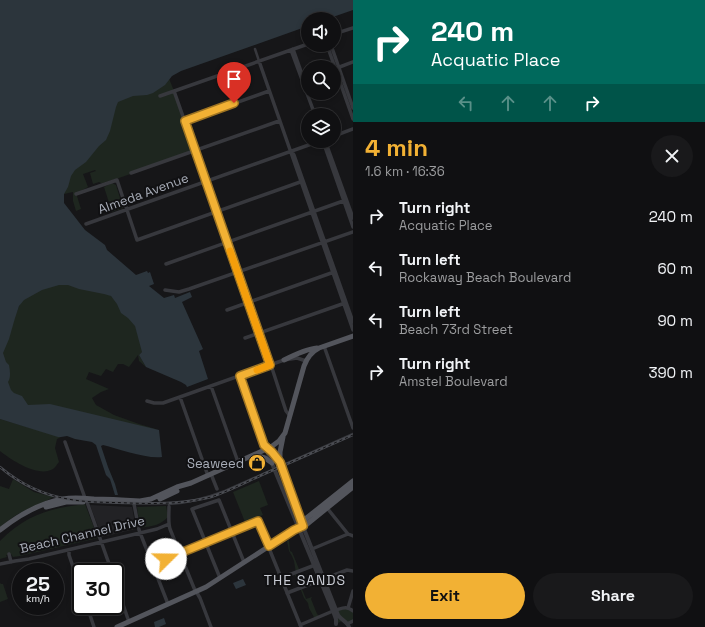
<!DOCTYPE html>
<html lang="en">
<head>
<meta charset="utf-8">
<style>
  :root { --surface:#101012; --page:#19191b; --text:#f1f3f6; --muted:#9c9d9f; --line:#303032; --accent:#f2b134 }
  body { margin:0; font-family:"Space Grotesk",sans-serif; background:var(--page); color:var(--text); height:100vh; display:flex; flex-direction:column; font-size:15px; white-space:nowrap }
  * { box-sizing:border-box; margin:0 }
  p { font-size:13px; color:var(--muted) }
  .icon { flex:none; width:22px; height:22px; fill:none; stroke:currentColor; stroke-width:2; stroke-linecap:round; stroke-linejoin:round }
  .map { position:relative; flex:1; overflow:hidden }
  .sheet { display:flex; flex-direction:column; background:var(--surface); width:352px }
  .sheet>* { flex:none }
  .guide { background:#00695c; color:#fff; overflow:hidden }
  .buttons { position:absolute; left:301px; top:12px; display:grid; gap:8px }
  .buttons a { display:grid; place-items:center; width:40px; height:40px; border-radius:50%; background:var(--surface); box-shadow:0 2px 6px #0003,0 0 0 1px var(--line); font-size:20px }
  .speed { position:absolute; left:12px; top:563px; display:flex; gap:8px; font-size:20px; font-weight:700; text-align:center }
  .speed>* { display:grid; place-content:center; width:52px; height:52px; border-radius:50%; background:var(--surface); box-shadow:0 2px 6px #0003,0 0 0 1px var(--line); line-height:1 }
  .speed small { font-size:10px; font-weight:400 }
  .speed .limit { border:2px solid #111; border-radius:6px; background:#fff; color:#111 }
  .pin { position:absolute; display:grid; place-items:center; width:34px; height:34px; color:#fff; margin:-41px -17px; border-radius:50% 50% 50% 0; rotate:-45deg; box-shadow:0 0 4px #0007 }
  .pin .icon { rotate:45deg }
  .me { position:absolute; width:44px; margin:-22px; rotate:68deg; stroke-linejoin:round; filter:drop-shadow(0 0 3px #0008) }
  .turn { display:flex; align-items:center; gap:14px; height:84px; padding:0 12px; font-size:18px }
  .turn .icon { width:52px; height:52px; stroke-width:2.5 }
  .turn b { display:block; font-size:28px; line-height:34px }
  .lanes { display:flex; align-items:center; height:38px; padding:0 12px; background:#0003; justify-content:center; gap:20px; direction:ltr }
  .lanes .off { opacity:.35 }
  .round { display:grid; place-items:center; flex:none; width:42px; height:42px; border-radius:21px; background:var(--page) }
  .overview { display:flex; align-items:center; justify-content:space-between; height:68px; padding:0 12px }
  h1 { font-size:24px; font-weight:600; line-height:30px; color:var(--accent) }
  .primary-button { display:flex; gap:8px; margin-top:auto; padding:8px 12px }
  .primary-button a { flex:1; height:46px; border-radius:24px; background:var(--accent); color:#111; font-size:16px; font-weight:600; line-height:46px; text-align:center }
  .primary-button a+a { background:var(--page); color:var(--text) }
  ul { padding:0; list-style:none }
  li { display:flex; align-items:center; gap:12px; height:52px; padding:0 12px }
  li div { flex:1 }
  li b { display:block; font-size:15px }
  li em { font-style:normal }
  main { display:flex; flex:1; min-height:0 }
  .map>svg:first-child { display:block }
  .built { fill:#222225 }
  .green { fill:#1e261f }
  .water { fill:#2c353c }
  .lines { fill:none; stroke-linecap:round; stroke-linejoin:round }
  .pedestrian { stroke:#37383d; stroke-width:2.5 }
  .minor { stroke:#37383d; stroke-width:3.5 }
  .tertiary { stroke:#37383d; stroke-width:4 }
  .primary { stroke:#53555c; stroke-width:5 }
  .rail-casing { stroke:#4a4c52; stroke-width:2.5 }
  .rail { stroke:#111113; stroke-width:1; stroke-dasharray:3; stroke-linecap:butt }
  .route-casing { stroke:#9d7322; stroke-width:10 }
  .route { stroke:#f2b134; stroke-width:7 }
  .slow { stroke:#f59e0b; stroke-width:7 }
  .labels { text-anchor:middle; stroke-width:4; stroke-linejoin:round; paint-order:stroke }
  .street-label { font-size:13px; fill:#a8adb8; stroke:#111113 }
  .poi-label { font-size:13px; fill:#a8adb8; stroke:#111113; text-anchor:end }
  .neighbourhood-label { font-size:14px; letter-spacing:1px; fill:#c9ccd4; stroke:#111113 }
</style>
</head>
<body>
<main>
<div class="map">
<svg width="353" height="627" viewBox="0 0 353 627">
  <rect width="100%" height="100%" fill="#161618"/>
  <path class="built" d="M90 505 132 507 136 529 102 537Z"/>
  <path class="green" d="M162 61 174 91 195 151 119 178 103 183H101L99 182 93 184 90 173 96 171 95 170 83 174 88 187 77 193V196L81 209 76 211 73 201V192L64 194 66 102Z
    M112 183 116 185 123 208 112 212 104 187Z
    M60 283 105 290 133 318 143 351 139 355 146 367 139 361 138 355 129 367 123 364H118L113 372 106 369 101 376 89 372 86 379 109 389 101 392 92 398 96 405 114 415 139 424 159 430 28 408 9 396 0 352 22 299 42 288Z
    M0 419 61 437 57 439 55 448 59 462C57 464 55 468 53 469 39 478 11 460 0 451Z
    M281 470 298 518H297L278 471Z
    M13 479 34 492 53 497C44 503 33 506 24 511 15 515 8 521 0 527V486L9 489Z
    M259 481 268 505 260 508 263 515 245 522 233 492Z
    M85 504 98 538 20 556 13 557 11 554 6 555 7 557 0 559V541C25 515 51 508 85 504Z
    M166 506 168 517C159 526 152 526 140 528L137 507Z
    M289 540 290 551 292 552 299 569 296 574 306 599 312 597 311 599 317 614 320 617 315 619 309 608 308 603 304 598 295 575 296 573 294 561 292 556 289 551 287 541Z
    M44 562 45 568 35 571 33 565Z
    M0 583 1 584H3L8 599 0 602Z
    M343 608 353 611V621L347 624 342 621 336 624V610Z"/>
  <path class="water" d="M0 0H353V10L327 19H308V26L181 71 172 76 165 85 153 93 147 95 133 96 118 102 116 107 110 131 106 140 99 146 86 162 75 170 71 176 68 187 64 194V203L85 230 105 245 107 250 136 275 147 271 148 273 150 272 154 284 149 286 164 298 174 295 175 298 190 292 192 297 182 302 203 349 199 351 208 379 187 387 186 385 181 382 146 367 139 355 142 352 135 326 128 318 121 313 117 304 111 296 104 294 79 289 68 285H59L42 290 24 300 19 306 15 318 9 339 3 353 6 362 9 365C10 371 11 377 8 382L11 390 14 393 22 396 28 405 50 404 159 430 162 457C146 459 119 449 103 445L101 446 108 467 115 484 118 495H115L110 479 106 475 96 445 92 442 75 439 67 436 61 437H58L0 419Z
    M243 579 246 585 236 589 233 583Z
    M164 618 166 624 159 627H155L154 622Z"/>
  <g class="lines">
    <path class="pedestrian" d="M255 49 259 61
      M169 507V504C188 503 207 498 225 491L353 434"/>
    <path class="minor" d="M334 34 353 28
      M327 45 353 119
      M331 45 353 108
      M293 49 303 77V80
      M291 50 315 115
      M259 61 353 330
      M337 68 353 62
      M174 91 269 359 286 411 290 416
      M160 96 308 44
      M185 121 269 91
      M334 136 353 129
      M324 141V144L353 227
      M325 141 326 143 353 218
      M292 152 294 155 353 322
      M131 173 279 121
      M76 194 117 180 137 240 303 181
      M86 224 320 141
      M166 264 346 200
      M165 290 179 292 189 289 353 232
      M227 310 334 272
      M245 338 345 303
      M324 346 353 428
      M240 376 266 449
      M211 386 238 462
      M180 397 208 476
      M147 401 154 403H163L284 360 297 358 306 361
      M65 442 85 498
      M211 474 217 489
      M87 502 112 572
      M134 504 139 530 168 604
      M169 507C169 514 168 523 170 529L194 588 200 598 211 627
      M327 508 348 534
      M312 549 348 534 353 536
      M69 550V555L81 590
      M9 554 11 562
      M0 564 15 561 29 559 157 529 169 524
      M152 564 258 521 301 627
      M220 578 192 509 219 500 244 562
      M281 578 315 565
      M324 579 347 570 353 571
      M115 581 129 622
      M287 593 321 580
      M87 606 94 627
      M348 608 353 591
      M336 610C343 608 347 606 353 611
      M347 624 353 621
      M300 625 333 611"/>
    <path class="tertiary" d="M269 448 273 452 280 462 304 529 338 615C341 620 347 621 349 627
      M266 449 333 611 336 619V624"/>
    <path class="primary" d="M284 360C294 355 306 349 317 348
      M254 455 265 458 272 463
      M280 462V452L283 437
      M160 499 177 491
      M46 507 66 502H83
      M296 529 306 525 353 487
      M0 530C19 515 39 503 63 499 73 497 83 498 94 499 109 499 125 500 140 501L151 499 177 487 191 483 271 447 279 441 285 433 304 366C307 358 311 352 319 348L353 336
      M117 627 206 587 294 530 304 520 353 481"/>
    <defs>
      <path id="rail" d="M0 467C19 483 43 495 68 499 88 503 109 502 129 503 156 504 184 504 211 497 229 491 246 482 264 474 294 461 323 448 353 435"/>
    </defs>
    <use href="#rail" class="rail-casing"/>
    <use href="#rail" class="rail"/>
  </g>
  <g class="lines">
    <defs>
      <path id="route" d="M166 559 258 521 269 546 294 530 303 526 280 462 272 452 264 445 240 376 270 365 185 121 234 103"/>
    </defs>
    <use href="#route" class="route-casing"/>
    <use href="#route" class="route"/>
    <path class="slow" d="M230 251 270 365 257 370"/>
  </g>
  <defs>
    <symbol id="shop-disc" viewBox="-11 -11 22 22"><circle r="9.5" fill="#f2b134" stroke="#111113"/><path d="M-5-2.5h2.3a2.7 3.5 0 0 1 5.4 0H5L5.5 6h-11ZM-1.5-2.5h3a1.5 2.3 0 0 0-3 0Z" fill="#111"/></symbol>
  </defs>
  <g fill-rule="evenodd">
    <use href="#shop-disc" x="247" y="453" width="20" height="20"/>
  </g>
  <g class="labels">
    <g class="street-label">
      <text transform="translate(143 193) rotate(-20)" y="5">Almeda Avenue</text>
      <text transform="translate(82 534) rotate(-13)" y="5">Beach Channel Drive</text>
    </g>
    <g class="poi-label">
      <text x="244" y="468">Seaweed</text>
    </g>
    <g class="neighbourhood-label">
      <text x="305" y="585">THE SANDS</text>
    </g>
  </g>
</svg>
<div class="buttons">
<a><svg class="icon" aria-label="sound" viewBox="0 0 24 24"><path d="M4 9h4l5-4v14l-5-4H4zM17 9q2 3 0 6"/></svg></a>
<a><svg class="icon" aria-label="search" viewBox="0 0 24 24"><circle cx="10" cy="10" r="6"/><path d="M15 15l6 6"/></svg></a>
<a><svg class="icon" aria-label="layers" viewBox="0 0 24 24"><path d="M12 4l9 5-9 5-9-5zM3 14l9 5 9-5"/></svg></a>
</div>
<div class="speed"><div>25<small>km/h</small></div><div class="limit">30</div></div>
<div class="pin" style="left:234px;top:103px;background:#d93025"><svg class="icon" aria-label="arrive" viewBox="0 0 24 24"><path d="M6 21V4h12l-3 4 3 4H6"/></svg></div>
<svg class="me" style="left:166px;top:559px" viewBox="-20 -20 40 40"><circle r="19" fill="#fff"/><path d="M0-13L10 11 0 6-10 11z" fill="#f2b134"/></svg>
</div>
<section class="sheet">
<div class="guide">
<div class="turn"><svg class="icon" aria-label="right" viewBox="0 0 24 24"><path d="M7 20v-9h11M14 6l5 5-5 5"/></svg><div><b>240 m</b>Acquatic Place</div></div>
<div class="lanes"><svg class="icon off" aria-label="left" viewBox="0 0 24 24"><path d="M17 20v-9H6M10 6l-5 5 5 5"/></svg><svg class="icon off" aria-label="ahead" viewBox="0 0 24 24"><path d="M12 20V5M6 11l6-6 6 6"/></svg><svg class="icon off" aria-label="ahead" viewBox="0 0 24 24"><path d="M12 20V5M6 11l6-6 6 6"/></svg><svg class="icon" aria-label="right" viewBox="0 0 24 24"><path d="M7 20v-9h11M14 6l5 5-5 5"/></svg></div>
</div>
<div class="overview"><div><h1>4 min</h1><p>1.6 km · 16:36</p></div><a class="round"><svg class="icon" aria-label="close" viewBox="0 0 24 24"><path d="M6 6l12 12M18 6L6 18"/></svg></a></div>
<ul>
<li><svg class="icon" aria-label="right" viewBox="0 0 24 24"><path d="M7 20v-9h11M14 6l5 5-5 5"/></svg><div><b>Turn right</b><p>Acquatic Place</p></div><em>240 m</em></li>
<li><svg class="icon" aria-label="left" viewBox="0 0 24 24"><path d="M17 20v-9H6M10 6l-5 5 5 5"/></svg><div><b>Turn left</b><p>Rockaway Beach Boulevard</p></div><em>60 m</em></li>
<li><svg class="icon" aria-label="left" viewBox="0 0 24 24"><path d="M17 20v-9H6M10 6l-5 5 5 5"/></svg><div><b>Turn left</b><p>Beach 73rd Street</p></div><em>90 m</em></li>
<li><svg class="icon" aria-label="right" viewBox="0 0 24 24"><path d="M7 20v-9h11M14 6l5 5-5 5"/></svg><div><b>Turn right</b><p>Amstel Boulevard</p></div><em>390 m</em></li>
</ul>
<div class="primary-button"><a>Exit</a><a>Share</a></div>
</section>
</main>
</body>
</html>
